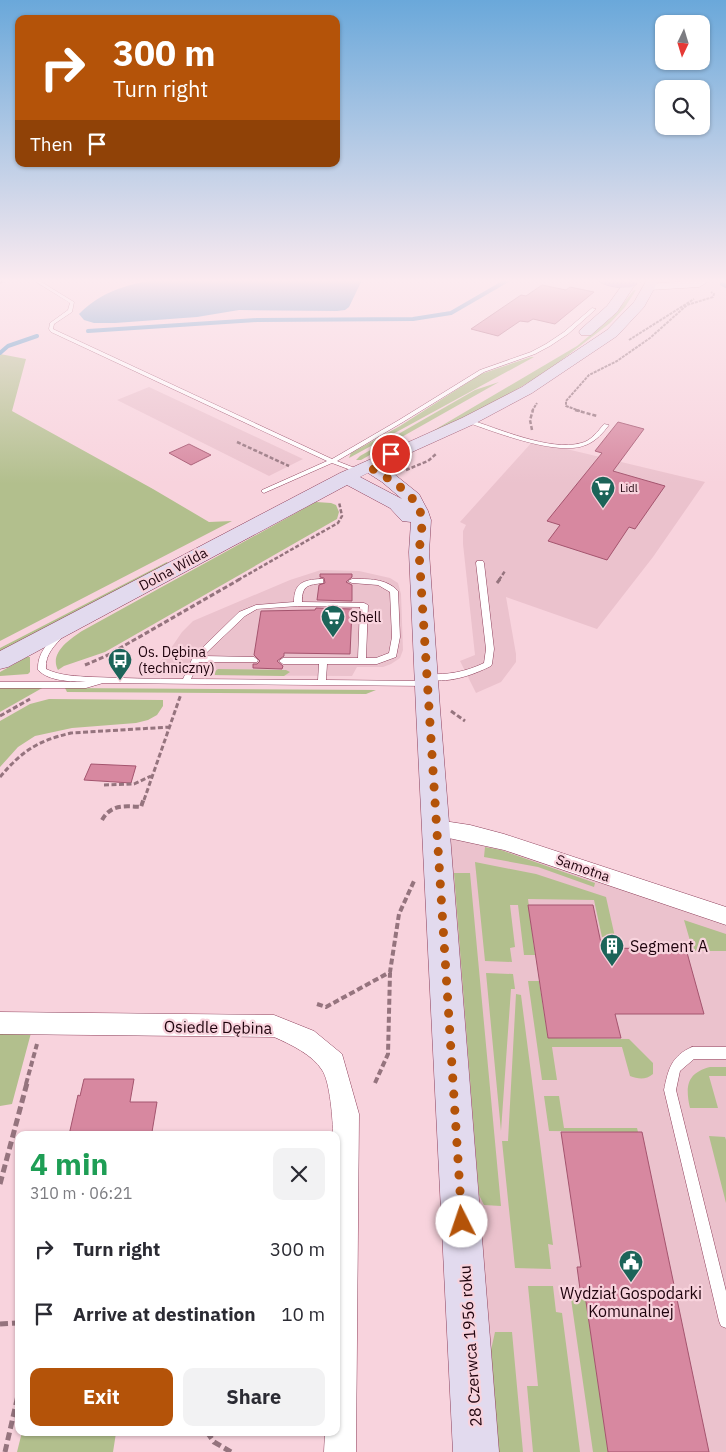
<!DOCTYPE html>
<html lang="en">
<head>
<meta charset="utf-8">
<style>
  :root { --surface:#fff; --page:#f2f2f3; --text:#2b2b33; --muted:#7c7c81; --accent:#b45309 }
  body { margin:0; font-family:"IBM Plex Sans",sans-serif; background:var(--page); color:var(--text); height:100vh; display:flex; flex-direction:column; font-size:19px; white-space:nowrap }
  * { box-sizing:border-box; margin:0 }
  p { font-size:16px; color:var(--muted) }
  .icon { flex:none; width:28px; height:28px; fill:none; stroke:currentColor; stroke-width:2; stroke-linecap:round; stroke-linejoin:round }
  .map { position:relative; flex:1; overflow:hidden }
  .drawer { position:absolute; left:15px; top:1131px; width:325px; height:305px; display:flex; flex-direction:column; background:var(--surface); border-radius:10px; box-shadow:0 1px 4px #0004 }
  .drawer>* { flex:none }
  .top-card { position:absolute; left:15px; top:15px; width:325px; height:152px; border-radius:10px; box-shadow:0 1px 4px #0004; background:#b45309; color:#fff; overflow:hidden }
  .needle { width:32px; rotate:184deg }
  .buttons { position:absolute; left:655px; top:15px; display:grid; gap:10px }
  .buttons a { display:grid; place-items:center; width:55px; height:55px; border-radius:10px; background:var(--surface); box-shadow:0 1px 4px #0004; font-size:25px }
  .pin { position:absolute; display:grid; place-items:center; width:42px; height:42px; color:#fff; margin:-21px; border:2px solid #fff; border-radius:50%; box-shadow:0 1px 5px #0007 }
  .me { position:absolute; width:55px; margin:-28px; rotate:356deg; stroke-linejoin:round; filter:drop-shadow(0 0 4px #0008) }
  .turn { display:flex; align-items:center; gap:18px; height:105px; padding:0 15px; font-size:22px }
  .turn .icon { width:65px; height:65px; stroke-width:2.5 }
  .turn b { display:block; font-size:35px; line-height:42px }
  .then { display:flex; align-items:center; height:48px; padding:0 15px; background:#0003; gap:10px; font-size:19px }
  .round { display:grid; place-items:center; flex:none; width:52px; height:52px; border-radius:10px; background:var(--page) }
  .overview { display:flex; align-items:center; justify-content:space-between; height:85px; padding:0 15px }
  h1 { font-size:30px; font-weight:700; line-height:38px; color:#1e9e55 }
  .button { display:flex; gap:10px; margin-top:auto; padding:10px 15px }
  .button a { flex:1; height:58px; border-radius:10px; background:var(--accent); color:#fff; font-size:20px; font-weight:700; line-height:58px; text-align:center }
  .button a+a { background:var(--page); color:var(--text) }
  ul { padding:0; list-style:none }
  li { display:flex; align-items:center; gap:15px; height:65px; padding:0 15px }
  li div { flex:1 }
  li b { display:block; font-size:19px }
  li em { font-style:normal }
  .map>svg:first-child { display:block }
  .built { fill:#ebc2cd }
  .green { fill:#b2bf8d }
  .water { fill:#4e95c5 }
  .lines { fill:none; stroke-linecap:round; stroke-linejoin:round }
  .stream { stroke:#4e95c5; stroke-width:4 }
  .building { fill:#d788a0; stroke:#a4546e }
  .lane-casing { stroke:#8f415c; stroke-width:1 }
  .street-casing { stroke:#8f415c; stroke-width:1 }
  .secondary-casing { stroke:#8f415c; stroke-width:1 }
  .highway-casing { stroke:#715787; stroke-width:1 }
  .path-far4 { stroke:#95747e; stroke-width:2; stroke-dasharray:3 1; stroke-linecap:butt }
  .path-far3 { stroke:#95747e; stroke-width:2.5; stroke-dasharray:4 2; stroke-linecap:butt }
  .path-far2 { stroke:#95747e; stroke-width:3; stroke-dasharray:5 2.5; stroke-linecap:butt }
  .path-far1 { stroke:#95747e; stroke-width:4; stroke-dasharray:6 3; stroke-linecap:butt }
  .path { stroke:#95747e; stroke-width:5; stroke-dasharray:8 4; stroke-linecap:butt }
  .lane { fill:#fff; fill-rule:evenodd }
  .street { fill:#fff; fill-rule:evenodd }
  .secondary { fill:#e2daee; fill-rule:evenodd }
  .highway { fill:#9d84c8; fill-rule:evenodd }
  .route { stroke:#b45309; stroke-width:9; stroke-dasharray:0 16.2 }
  .labels { text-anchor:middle; stroke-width:4.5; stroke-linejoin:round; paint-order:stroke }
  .far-poi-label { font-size:11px; fill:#1f030d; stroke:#f8d3dd; text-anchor:start }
  .street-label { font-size:14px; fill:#1f030d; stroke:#f8d3dd }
  .poi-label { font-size:14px; fill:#1f030d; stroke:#f8d3dd; text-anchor:start }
  .near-poi-label { font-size:16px; fill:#1f030d; stroke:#f8d3dd; text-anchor:start }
  .near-street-label { font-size:16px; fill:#1f030d; stroke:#f8d3dd }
</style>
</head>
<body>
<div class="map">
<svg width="726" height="1452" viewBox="0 0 726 1452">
  <rect width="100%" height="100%" fill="#f8d3dd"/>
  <path class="built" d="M149 387 303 459 269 476 117 400Z
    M533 441 705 482 653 557 597 629 506 597 516 654V662L501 682 476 693 460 661 475 655 463 544V531L466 525 460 522Z
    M321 570 359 571 390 578 398 583 401 594 403 650 400 658 391 664 383 667H357L352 676 139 675 149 674 167 654 182 632 193 621 290 580Z
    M437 828 726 916V1452H476Z"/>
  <path class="green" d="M634 290H636L625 307 610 323 546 372 504 397 434 433 431 432 577 346 612 317Z
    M0 354 26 359 12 411 153 489 209 522 232 521 0 641Z
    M531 357H534L349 458 351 453 400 426 481 374Z
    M499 382 361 460H356L360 456 475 390Z
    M316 502 331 503 336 505 339 512 337 519 105 652 64 666 58 670C49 653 70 639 82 631Z
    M167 562 168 563 0 653V648Z
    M27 657H30V672L28 674 0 676V672Z
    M218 669 286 670 290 672 284 676 215 675 214 672Z
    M44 687 0 712V688Z
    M65 688 376 690 366 694 67 692Z
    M49 699 163 700V706L157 715 148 720 136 723 72 728 35 736 18 747 0 767V721L30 704Z
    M485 847 501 850 595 883 594 887 538 867 484 857Z
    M475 862 536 874 606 897 615 937H602L594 900 528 899 535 955H524L518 905H510L515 947 510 948 512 962 485 961Z
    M454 873H470L501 1206 484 1205 479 1195Z
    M684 920 726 934V951H693Z
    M486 973 513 974 515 989H511L501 1131Z
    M528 981H539L548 1038 629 1039 653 1063V1074C646 1080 638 1079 630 1076L622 1047H552L557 1080H542Z
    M516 994 521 995 553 1245 548 1244 551 1269 515 1268 502 1141H508Z
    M0 1033H31L12 1104 0 1106Z
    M710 1067H726V1076H709L718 1108H690C685 1086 687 1073 710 1067Z
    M544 1096H559L564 1128H637L638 1132 549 1131Z
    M709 1136 725 1137 726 1140V1203Z
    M528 1286H553L556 1312 562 1313 580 1452H533L527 1386H538Z
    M571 1299H586L608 1452H593Z
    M495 1332H512L523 1452H499L491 1350Z
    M22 1432H116V1433L113 1452H17Z"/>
  <path class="water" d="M154 280H362L349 307 345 310 337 311 239 310 197 317 115 323H94L84 320 79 314C100 293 124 285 154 280Z"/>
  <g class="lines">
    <path class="stream" d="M722 284 726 286
      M88 331 257 320 413 319 451 313 508 280
      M0 353 8 346 37 336"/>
  </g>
  <path class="building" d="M542 285 566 290 570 287 594 292 555 324 533 319 528 322 520 321 498 336 471 329 521 295 526 296Z
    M618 422 644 429 613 471 665 486 635 529 629 527 607 560 548 541 560 525 547 521 602 453 595 451Z
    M189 444 211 455 191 465 169 453Z
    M320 574H352V577L346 582 352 585V601L317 600 319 585 325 583 324 578 320 577Z
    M316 608 352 609 350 654 284 653V656L277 661 283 666 282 669 253 668V664H257L260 661 254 655 261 611 315 610Z
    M91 764 136 766 131 783 84 780Z
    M528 905H593L602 948 686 949 704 1014H615L621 1038H548Z
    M84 1079H134L130 1102H157L152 1132H135V1135H69L78 1095 80 1096Z
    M561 1132H642L709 1452H608L584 1288 580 1289 577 1267H581Z"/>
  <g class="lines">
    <defs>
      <path id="lane" d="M33 280H38L74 302 72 312 54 324 53 329 55 330 332 459 399 420 480 370 531 352 546 344 564 332 592 308 596 309 568 334 550 346 535 354 484 372 403 422 337 461 360 470V472H356L332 463 264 493 262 492V490L327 461 51 332 49 329 50 323 68 310 70 303Z
        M468 419C497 428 551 452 581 443 591 441 598 431 604 424L609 425C603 433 596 441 586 445 558 457 495 432 466 422L465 421Z
        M477 561H483L484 563 494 649 492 664 491 666C471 676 447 684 424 679L423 677 424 675 427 674C448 675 465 672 484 663L486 649 476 563Z
        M320 579H323V583C308 585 302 585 302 602L364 603 368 605 366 658H376L389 653 392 637 390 592 378 585 352 583 348 581 352 579C368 579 386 578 398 591L400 637 396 657 377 664H327L326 680 427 681 431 684 430 686 103 683 86 688H0V682H86C71 681 50 682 38 670 37 654 47 644 57 633L60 632 64 635C55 646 45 653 46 669 61 676 76 676 92 677 123 678 153 679 183 679L193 657 239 612 256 605 294 602C294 583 303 580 320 579ZM298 606 360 607 358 658H283L279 661 283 664H319L318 680 191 679 199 662H257L258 660 254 657 203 656 245 616 257 609Z
        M692 1047H726V1059H694L680 1071 676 1090 726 1291V1328L721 1326 719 1321 664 1090C668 1070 671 1056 692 1047Z"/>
      <path id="street" d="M700 280H711L699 287 649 290 645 287 649 284Z
        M437 820 470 825 504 834 726 907V925L504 850 430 834 427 828 430 822Z
        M0 1012 274 1015 314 1031 342 1054 359 1114 356 1452H324L325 1432H336V1135H333C333 1121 330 1081 322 1070 313 1055 290 1044 274 1037L0 1034Z"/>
      <path id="secondary" d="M626 280H638L617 312 591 335H581L579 332 581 329 607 306Z
        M647 280H659L644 307 617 336 532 393 474 424 381 466 394 474 419 494 428 511 431 520 429 552 440 709 499 1452H453L416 709 409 552 411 522 402 521 390 508 347 485 8 667 0 669V651L340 473 462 418 522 387 607 330 634 302ZM368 473 382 482 402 499 360 477Z"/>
      <path id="highway" d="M597 280H631L637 284C630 291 604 287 597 280Z"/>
    </defs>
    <use href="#lane" class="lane-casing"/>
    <use href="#street" class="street-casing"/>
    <use href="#secondary" class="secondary-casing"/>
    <use href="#highway" class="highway-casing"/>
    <path class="path-far4" d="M0 283 4 280
      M629 340 694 299
      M532 411 537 403
      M580 411 566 406V401L589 375 617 361 650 338 687 305 713 297 714 294 711 292"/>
    <path class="path-far3" d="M575 410 597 416
      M532 430 530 420 533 410
      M237 442 289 466
      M406 470 428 461 436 454
      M238 580 338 523 342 516 339 502
      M499 580 505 571"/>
    <path class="path-far2" d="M497 583 500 579
      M85 665 108 655 240 579
      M451 711 465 721
      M0 716 30 699
      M0 777C22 751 37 741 71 733L170 727
      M104 785 134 784 151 776
      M144 800 181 694"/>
    <path class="path-far1" d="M102 820C111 804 125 806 141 807L144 798
      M317 1004 326 1007 390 972 399 914 414 881
      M375 1083 388 1054 390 973
      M26 1084 37 1044"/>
    <path class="path" d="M0 1184 27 1083
      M0 1324 19 1323
      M207 1432 214 1442 231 1452
      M5 1452 19 1391"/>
    <use href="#lane" class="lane"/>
    <use href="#street" class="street"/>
    <use href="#secondary" class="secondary"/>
    <use href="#highway" class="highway"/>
  </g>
  <linearGradient id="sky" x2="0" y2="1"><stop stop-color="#6aa8da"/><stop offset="0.58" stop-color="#fcebf0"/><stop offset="1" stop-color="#fcebf0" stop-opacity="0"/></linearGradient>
  <rect width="726" height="484" fill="url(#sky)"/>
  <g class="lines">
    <path class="route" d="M391 454 368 466C387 478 421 495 422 521 422 531 420 542 419 552L462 1222"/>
  </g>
  <defs>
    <symbol id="supermarket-pin" viewBox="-11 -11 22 30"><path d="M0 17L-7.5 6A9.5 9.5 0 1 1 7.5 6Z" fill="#1c6459" stroke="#f8d3dd"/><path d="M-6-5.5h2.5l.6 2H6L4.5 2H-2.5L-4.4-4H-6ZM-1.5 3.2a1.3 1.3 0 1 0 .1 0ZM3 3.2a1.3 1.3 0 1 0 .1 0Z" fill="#fff"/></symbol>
    <symbol id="bus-pin" viewBox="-11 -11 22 30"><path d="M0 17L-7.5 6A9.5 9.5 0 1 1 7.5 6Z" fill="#1c6459" stroke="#f8d3dd"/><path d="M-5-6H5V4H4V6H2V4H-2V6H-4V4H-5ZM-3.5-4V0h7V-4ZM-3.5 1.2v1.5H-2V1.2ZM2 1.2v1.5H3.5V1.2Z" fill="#fff"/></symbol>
    <symbol id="building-pin" viewBox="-11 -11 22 30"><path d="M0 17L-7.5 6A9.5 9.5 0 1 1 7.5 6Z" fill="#1c6459" stroke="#f8d3dd"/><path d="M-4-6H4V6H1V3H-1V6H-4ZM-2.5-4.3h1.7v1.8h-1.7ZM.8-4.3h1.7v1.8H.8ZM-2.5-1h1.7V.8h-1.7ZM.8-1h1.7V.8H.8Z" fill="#fff"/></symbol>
    <symbol id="civic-pin" viewBox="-11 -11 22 30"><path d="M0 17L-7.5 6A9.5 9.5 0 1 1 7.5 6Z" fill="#1c6459" stroke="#f8d3dd"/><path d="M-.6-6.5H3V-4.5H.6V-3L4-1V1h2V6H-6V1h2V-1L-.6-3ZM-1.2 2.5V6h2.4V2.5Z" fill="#fff"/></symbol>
  </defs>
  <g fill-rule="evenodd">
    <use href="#supermarket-pin" x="589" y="474" width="28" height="38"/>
    <use href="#supermarket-pin" x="319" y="603" width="28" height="38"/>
    <use href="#bus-pin" x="106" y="646" width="28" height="38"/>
    <use href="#building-pin" x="598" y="932" width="28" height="38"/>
    <use href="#civic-pin" x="617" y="1248" width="28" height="38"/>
  </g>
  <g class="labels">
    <g class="far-poi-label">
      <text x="620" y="492">Lidl</text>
    </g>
    <g class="street-label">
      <text transform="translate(173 569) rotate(-28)" y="5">Dolna Wilda</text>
      <text transform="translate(583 868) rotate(19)" y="5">Samotna</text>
    </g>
    <g class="poi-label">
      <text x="350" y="622">Shell</text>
      <text x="138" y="657">Os. Dębina<tspan x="138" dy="16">(techniczny)</tspan></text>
    </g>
    <g class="near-poi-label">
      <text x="630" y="952">Segment A</text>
      <text x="631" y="1299" text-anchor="middle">Wydział Gospodarki<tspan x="631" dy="18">Komunalnej</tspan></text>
    </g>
    <g class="near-street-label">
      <text transform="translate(218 1027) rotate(1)" y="6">Osiedle Dębina</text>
      <text transform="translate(470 1346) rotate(-94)" y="6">28 Czerwca 1956 roku</text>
    </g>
  </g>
</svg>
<div class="buttons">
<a><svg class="needle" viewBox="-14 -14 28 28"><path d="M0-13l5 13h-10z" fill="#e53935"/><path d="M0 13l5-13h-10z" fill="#7c7c81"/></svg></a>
<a><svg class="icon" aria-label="search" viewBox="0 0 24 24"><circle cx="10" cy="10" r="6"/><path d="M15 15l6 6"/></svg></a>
</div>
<div class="pin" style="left:391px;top:454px;background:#d93025"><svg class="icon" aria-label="arrive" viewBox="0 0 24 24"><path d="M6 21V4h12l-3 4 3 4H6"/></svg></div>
<svg class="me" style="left:462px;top:1222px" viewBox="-20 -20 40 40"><circle r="19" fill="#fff"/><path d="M0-13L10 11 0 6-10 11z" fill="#b45309"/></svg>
<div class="top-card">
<div class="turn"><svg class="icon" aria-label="right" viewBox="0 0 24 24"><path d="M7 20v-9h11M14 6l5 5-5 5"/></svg><div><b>300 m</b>Turn right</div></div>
<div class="then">Then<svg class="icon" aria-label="arrive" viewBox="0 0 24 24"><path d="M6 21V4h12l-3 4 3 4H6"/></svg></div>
</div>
<section class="drawer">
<div class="overview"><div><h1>4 min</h1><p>310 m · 06:21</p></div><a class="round"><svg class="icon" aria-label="close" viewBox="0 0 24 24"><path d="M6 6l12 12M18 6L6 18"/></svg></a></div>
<ul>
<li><svg class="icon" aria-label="right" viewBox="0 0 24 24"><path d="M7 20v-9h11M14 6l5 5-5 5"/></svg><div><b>Turn right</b></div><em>300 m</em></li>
<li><svg class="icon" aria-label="arrive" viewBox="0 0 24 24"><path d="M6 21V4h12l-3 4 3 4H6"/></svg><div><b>Arrive at destination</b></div><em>10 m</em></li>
</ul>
<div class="button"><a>Exit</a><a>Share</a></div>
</section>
</div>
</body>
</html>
